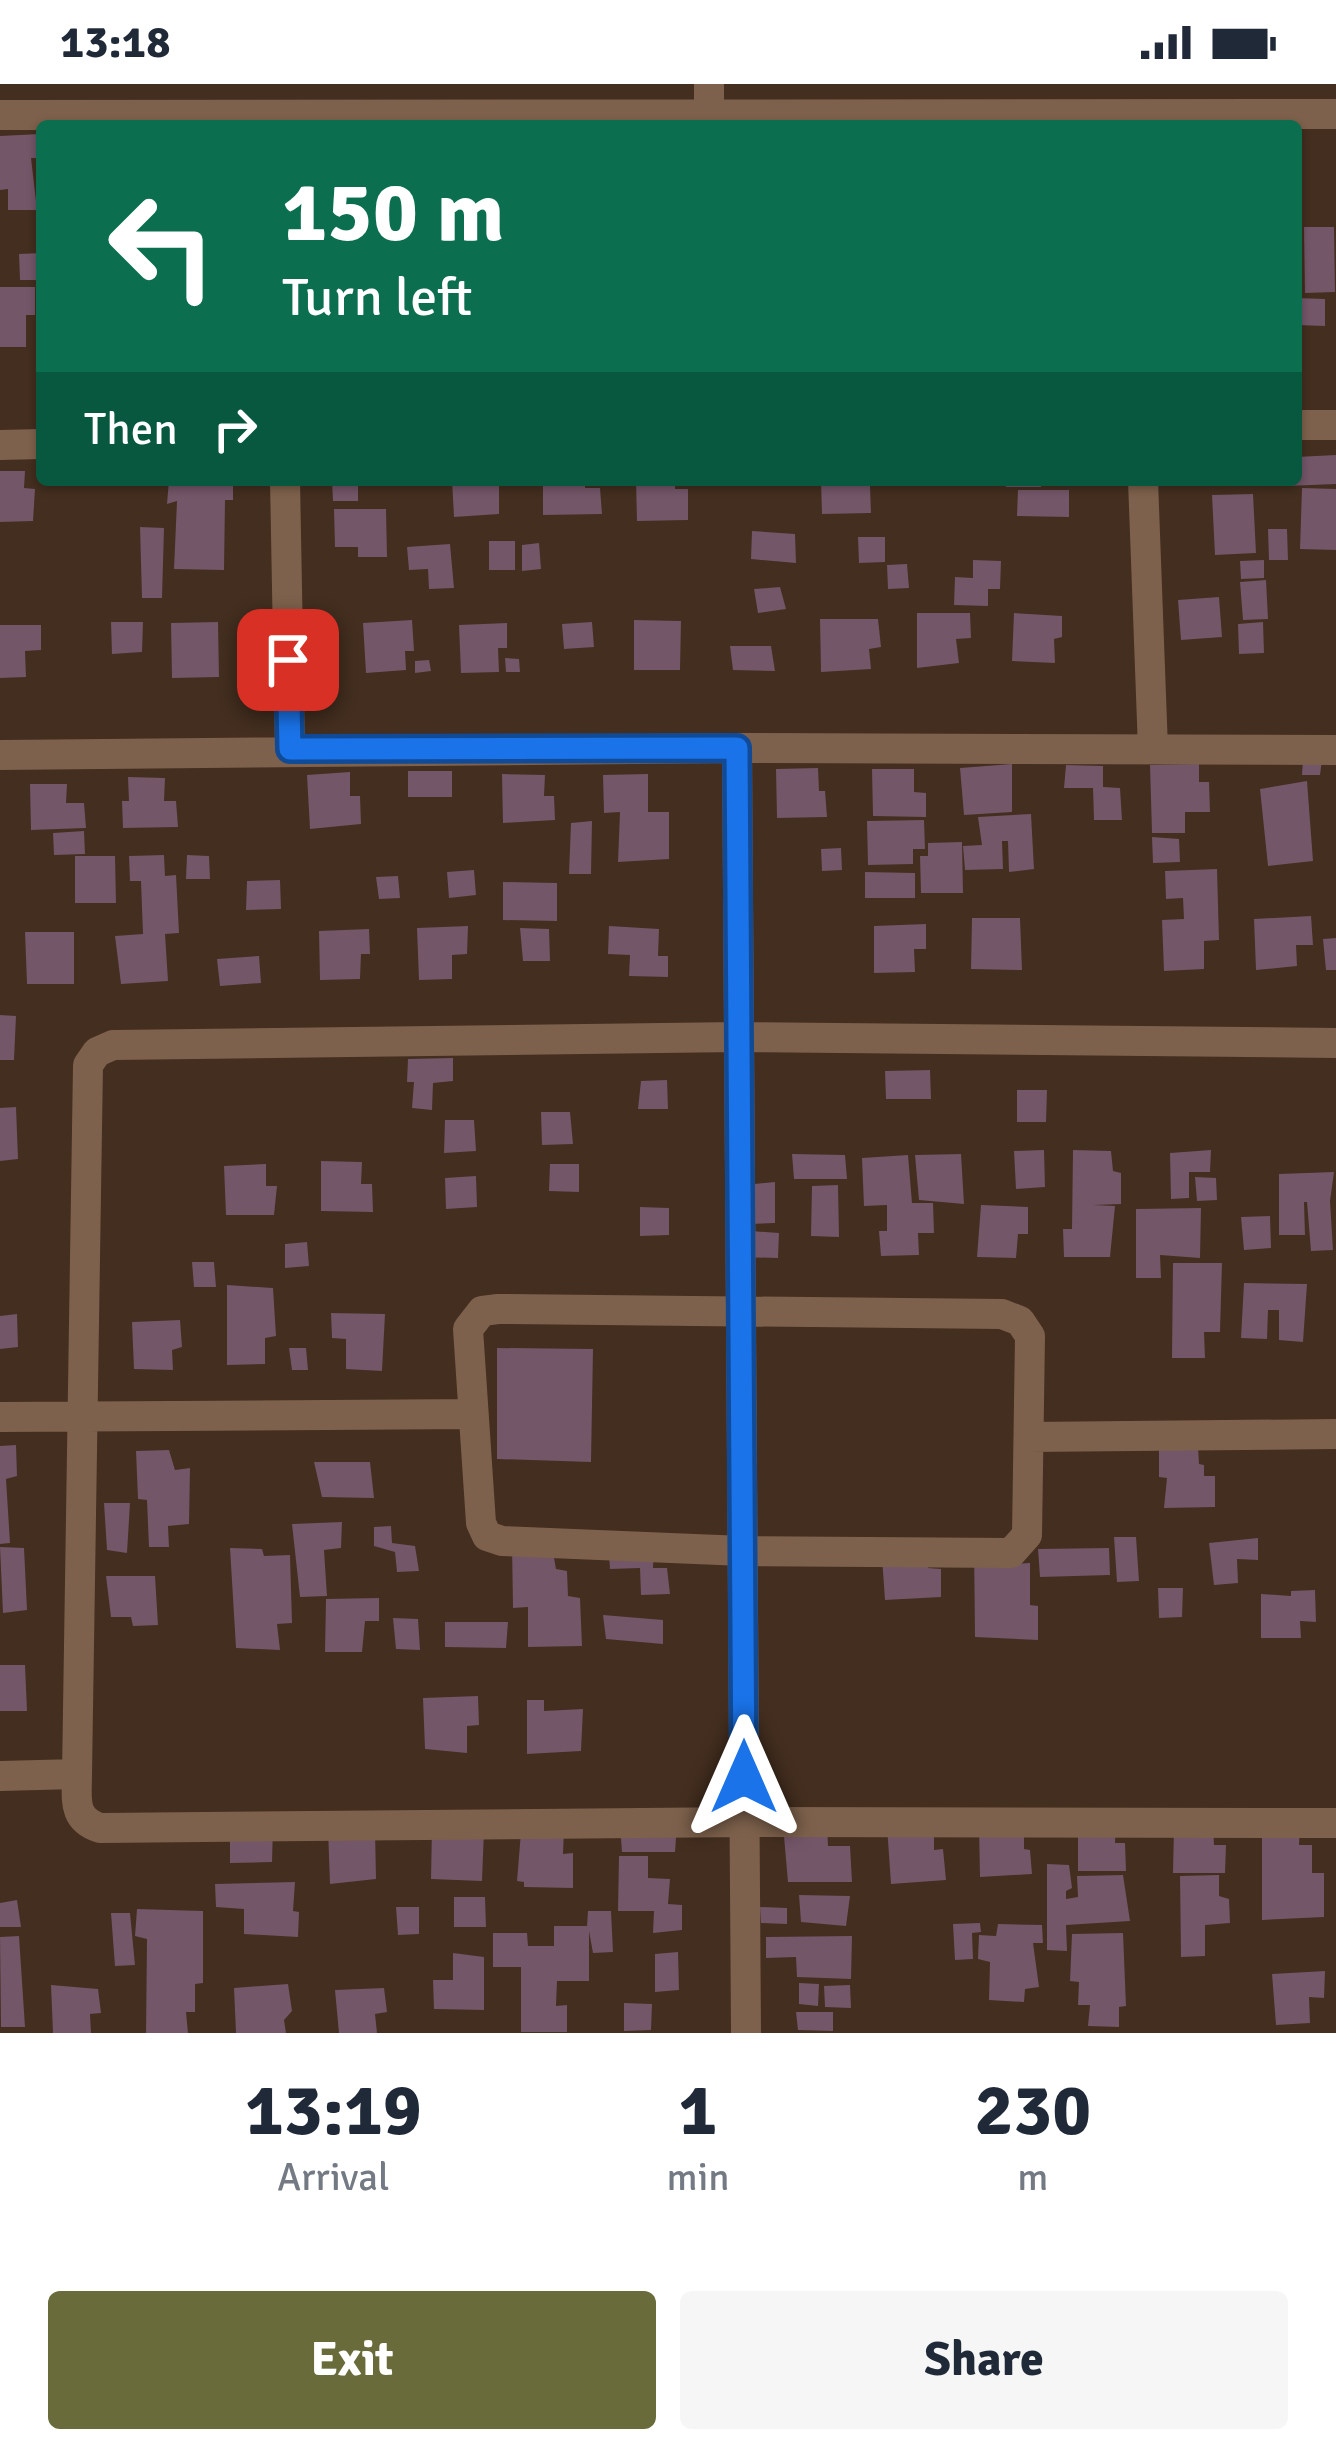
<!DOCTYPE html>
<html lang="en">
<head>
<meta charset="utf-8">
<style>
  :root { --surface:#fff; --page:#f6f6f7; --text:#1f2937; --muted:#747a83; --accent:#696c3a }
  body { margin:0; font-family:Signika,sans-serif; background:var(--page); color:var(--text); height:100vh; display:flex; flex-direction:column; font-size:45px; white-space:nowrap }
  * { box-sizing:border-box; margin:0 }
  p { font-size:39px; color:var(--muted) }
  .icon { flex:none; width:66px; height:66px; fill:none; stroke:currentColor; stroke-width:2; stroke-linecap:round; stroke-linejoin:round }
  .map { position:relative; height:1949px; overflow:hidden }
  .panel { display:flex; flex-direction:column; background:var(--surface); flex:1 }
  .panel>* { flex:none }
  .hud { position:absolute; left:36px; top:36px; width:1266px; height:366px; border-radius:12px; box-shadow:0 3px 9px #0004; background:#0b6e4f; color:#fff; overflow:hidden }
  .pin { position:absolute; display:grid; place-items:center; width:102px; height:102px; color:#fff; margin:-51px; border-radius:24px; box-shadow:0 6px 18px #0006 }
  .me { position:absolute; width:132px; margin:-66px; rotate:0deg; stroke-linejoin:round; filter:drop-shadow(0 0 9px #0008) }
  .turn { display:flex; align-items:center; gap:42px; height:252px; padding:0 48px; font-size:54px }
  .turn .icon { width:156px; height:156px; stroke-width:2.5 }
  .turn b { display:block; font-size:84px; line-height:102px }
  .then { display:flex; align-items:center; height:114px; padding:0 48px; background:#0003; gap:24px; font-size:45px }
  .eta { display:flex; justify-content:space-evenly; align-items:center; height:204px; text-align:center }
  .eta b { font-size:72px; font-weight:800; line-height:84px }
  .action { display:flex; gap:24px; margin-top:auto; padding:24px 48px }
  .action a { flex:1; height:138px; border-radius:12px; background:var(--accent); color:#fff; font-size:48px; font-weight:800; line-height:138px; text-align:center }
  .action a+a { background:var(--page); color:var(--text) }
  .status { display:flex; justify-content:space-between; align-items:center; height:84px; padding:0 60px; background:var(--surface); direction:ltr }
  .status svg { height:33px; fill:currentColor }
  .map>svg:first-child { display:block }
  .building { fill:#735668 }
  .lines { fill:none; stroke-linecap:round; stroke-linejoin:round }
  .minor { stroke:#7d614c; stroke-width:30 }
  .route-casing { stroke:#114b97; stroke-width:30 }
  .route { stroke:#1a73e8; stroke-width:21 }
</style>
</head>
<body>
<div class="status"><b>13:18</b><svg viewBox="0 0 49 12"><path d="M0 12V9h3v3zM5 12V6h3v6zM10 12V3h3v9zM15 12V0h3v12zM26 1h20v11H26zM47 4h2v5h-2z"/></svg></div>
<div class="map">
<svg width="1336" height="1949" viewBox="0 0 1336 1949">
  <rect width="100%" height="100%" fill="#432e1f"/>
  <path class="building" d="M40 50 41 74H31L37 126H8V105L0 106V52Z
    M1304 143H1334L1335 208 1305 209Z
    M41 169V196H20L19 170Z
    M0 203H35V231H26V263H0Z
    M1296 214 1325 215V242L1296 241Z
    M1336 371V400L1287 402V396H1296V373Z
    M0 387H25L24 404 35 405 33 437 0 438Z
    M169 396H233V416H225L224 486 174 485 177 417 167 420Z
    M332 396H358V417H333Z
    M452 396H499V430L454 433Z
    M543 396H585V404H600L602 430 543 431Z
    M636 396H675V405H688V436L637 437Z
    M821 396H865V402H870L871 429 822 430Z
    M1006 396H1041V403H1006Z
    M1302 404 1336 405V466L1300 465Z
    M1018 406H1069V433L1017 432Z
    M1253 410 1256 469 1215 471 1212 411Z
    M334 425H386L387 473H358V463H335Z
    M140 443 164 444 162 514H142Z
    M1268 445H1287L1288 476H1269Z
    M752 447 795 450 796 479 751 475Z
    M858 453H885V478L859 479Z
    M489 457H515V486H489Z
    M539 459 541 485 522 487V461Z
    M450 460 454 504 429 505 428 485 409 486 407 463Z
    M973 476 1001 477 1000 505H988V522L954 521 955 493 973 494Z
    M1264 476V494L1241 495 1240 477Z
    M907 480 909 504 888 505 887 481Z
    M1266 496 1268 535 1243 536 1240 498Z
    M780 503 786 525 758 529 754 505Z
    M1219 513 1222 553 1181 556 1178 516Z
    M917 529H970L971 554 956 555 959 579 917 584Z
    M1014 529 1062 532V553L1054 555 1055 579 1012 577Z
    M820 535H878L881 563 869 565 871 585 821 588Z
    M412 536 414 567H405L406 586 366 589 363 539Z
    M634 536 681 537 680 586H634Z
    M111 538H143L142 568 112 570Z
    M218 538 219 593 172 594 171 539Z
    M592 538 594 563 564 565 562 540Z
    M1263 538 1264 569 1239 570 1238 540Z
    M507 539V564H498L499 588 461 589 459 541Z
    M0 541H41V566L25 567 26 593 0 594Z
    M730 562H771L775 587 733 586Z
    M505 574 519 575 520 588H506Z
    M429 576 431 587 415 589V577Z
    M1303 676H1322L1320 691H1302Z
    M1012 680V728L964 731 960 684Z
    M1199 680V698H1209L1210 728H1185V749H1152L1150 681Z
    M1066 681 1103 682V703L1120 704 1122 736H1094L1093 704H1064Z
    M818 684 819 707H825L827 733 777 734 776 685Z
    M872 685H914V708L926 709V733L873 732Z
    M408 687H452V713H408Z
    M350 688V712H360L361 740 310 745 307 691Z
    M502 690 545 691 544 712H554L555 736 503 739Z
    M648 690V728H669V775L618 778 620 728 604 729 603 691Z
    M128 693 165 694 164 717H176L178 743 123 744 122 717H129Z
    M1307 697 1313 777 1268 782 1260 705Z
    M30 700H67L66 719H84L86 744 31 746Z
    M1031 730 1034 785 1009 788 1008 757H1002L1003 785 965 786 963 762 982 761 978 733Z
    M924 736 925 765H913V780L868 781 867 737Z
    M592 737 591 790H569L571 739Z
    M84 747 85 770 54 771 53 749Z
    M1152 753 1179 755 1180 778 1153 779Z
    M962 758 963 809H921L920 772H928V759Z
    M841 764 842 786 822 787 821 765Z
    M164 771 165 792 176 791 179 849 165 850 168 897 121 900 115 852 143 850 141 797H130L129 772Z
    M187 771 209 772 210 795H186Z
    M75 772H115L116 819H75Z
    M1217 785 1219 856 1204 857V885L1164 887 1162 836 1184 835 1183 814 1166 815 1165 787Z
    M474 786 476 811 449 814 447 788Z
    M865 788 915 789V814H865Z
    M398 792 400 814 379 815 376 793Z
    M280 796 281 825 246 826 247 797Z
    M503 798 557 799V837L503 836Z
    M1311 832 1313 861H1296L1297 882 1256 886 1254 835Z
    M972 834H1020L1022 886 971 885Z
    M926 840V865H914L915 888 874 889V842Z
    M468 842 467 870 452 871V895L419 896 417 844Z
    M609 842 659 845 658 872H668V893L629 892 630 871 608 870Z
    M520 844 549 845 550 877H523Z
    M369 845 370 870H361L360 895 320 896 319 847Z
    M25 848H74V900H27Z
    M1336 854V886H1326L1323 855Z
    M259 872 261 899 220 902 217 875Z
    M0 931 16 932 14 976H0Z
    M453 974V997L433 999 432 1026 412 1024 414 998H407L408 975Z
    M930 986 931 1015H886L885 987Z
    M667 996 668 1025H638L641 997Z
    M1017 1006H1047L1046 1038H1017Z
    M16 1023 18 1075 0 1077V1024Z
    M541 1028H570L573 1060 542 1061Z
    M445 1036H474L476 1067 444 1069Z
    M1044 1066 1045 1103 1016 1105 1014 1067Z
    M1073 1066 1111 1067 1113 1087 1121 1089V1120L1093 1121 1115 1122 1110 1173H1064L1063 1145H1072Z
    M1211 1066 1210 1088H1189V1114L1171 1115 1170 1069Z
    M792 1070 845 1071 847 1095H794Z
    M961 1070 964 1120 919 1116 915 1071Z
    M908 1071 912 1119H933L934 1149H918L919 1171 881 1172 879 1147H887V1121L864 1122 862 1074Z
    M321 1077 362 1078 361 1100H372L373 1128 321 1127Z
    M266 1080V1102H277L274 1131H226L224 1082Z
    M550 1080H579V1108L549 1107Z
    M1334 1088 1330 1117 1333 1166 1311 1167 1307 1118H1304L1305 1151H1279V1090Z
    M476 1092 477 1123 446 1125 445 1094Z
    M1195 1093 1216 1094 1217 1116 1197 1117Z
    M775 1098V1139L748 1140 745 1101Z
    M838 1101 839 1153 811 1152 812 1102Z
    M981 1121 1028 1123V1150H1018L1016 1174 977 1173Z
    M640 1123 669 1124V1151L640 1152Z
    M1201 1124 1200 1174 1160 1171 1161 1194H1136V1125Z
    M1270 1132 1271 1164 1244 1166 1241 1133Z
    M736 1146 779 1149 778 1174 738 1173Z
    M307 1158 309 1182 285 1184V1160Z
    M192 1178H214L216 1203H194Z
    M1173 1179H1222L1220 1248H1204L1205 1274H1172Z
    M1244 1199 1307 1200 1303 1258 1279 1256V1226H1268L1267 1255 1241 1254Z
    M227 1201 273 1204 276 1252 265 1254V1280L227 1281Z
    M331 1229 385 1230 382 1287 346 1285V1255L332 1254Z
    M17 1230 18 1263 0 1265V1232Z
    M180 1236 182 1263 172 1266 173 1286 134 1285 132 1238Z
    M289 1264H306L308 1286H292Z
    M497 1264 593 1265 591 1378 497 1375Z
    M1197 1344 1199 1380 1204 1381V1392H1215V1423L1164 1424 1167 1394 1159 1393V1346Z
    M16 1361 17 1392 6 1395 10 1459 0 1460V1362Z
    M169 1366 175 1386 190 1384 189 1440 168 1442 169 1463H149L147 1416 138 1415 136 1367Z
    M314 1378H370L374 1414 322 1413Z
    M104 1419H130L127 1469 107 1466Z
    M342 1438 341 1464 324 1466 327 1512 300 1513 292 1440Z
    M391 1442 392 1459 415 1462 419 1487 397 1488 395 1468 374 1462V1443Z
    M1114 1453H1136L1139 1497 1117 1498Z
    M1258 1454V1476L1237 1475 1238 1499 1214 1501 1209 1459Z
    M608 1456H654L653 1484H667L670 1510 641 1511 640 1484 610 1485Z
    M551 1457 556 1485 567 1487 568 1512 580 1514 582 1562 528 1563V1523L513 1524 512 1460Z
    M927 1458 928 1484 941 1485V1513L885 1516 881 1459Z
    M974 1458 1011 1480 1030 1479V1521L1038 1522V1556L975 1553Z
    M0 1463 24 1464 27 1526 3 1529Z
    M230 1464 262 1465 264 1472 290 1471 292 1539 277 1540 280 1566 236 1564Z
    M1109 1464 1110 1491 1040 1493 1038 1465Z
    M106 1492H155L158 1541 133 1542 131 1533H111Z
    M1158 1504H1183L1182 1533 1159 1534Z
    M1315 1506 1316 1538 1300 1537 1301 1554H1261V1510L1291 1512V1507Z
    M379 1514V1537H365L362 1568H325L326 1515Z
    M603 1531 663 1536V1560L606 1555Z
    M393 1534 418 1535 420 1566 396 1565Z
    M445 1538H508L506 1564 445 1563Z
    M0 1581H25L27 1627H0Z
    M478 1612 479 1641 467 1642V1669L425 1665 423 1614Z
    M527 1616H544V1627L583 1625 581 1667 527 1670Z
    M1116 1735 1115 1759H1125L1126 1787H1078V1739Z
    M827 1739 828 1762H850L852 1798H788L783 1741Z
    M1213 1740 1214 1761H1226L1225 1789H1173L1174 1742Z
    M620 1741H677L675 1768H622Z
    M934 1741V1766L943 1765 946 1796 891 1800 887 1742Z
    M1300 1741 1299 1761H1312V1789H1324V1833L1262 1836V1744Z
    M432 1742 484 1746 482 1797 431 1795Z
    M979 1742H1024V1765L1030 1766 1032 1790 980 1793Z
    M273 1743 272 1778 230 1779V1744Z
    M328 1745H375L376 1795 330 1800Z
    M564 1745 563 1770 573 1769V1804L524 1803V1798L517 1797 521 1748Z
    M619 1772H648V1794L670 1795 668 1820 682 1821V1846L653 1849 654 1827H618Z
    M1047 1780 1069 1781 1072 1804 1066 1807V1815L1078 1813 1077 1792 1123 1791 1130 1837 1066 1841 1067 1867 1047 1866Z
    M1219 1791V1812L1229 1815 1230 1839 1205 1841V1872L1181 1873 1180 1792Z
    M295 1798 293 1827 299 1828 298 1853 244 1850V1825L216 1823 215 1800Z
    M799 1811 850 1812 846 1842 801 1838Z
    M454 1813H485L486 1843H454Z
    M17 1816 21 1843H0V1819Z
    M396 1823H419V1850L398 1851Z
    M760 1823 787 1824V1840L761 1839Z
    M137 1825 203 1827V1899L195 1900V1928H186L188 1949H146L147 1855 135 1852Z
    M588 1827H611L613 1868 593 1869 589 1847V1897H557L556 1922 567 1921V1948H521V1883H493V1849H527L528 1862H554V1842H587Z
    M111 1829H130L135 1881 115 1882Z
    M980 1839 981 1848 972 1849 973 1875 955 1876 953 1840Z
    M998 1840 1042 1841 1043 1859H1033L1039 1903 1025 1905 1024 1918 989 1916 990 1878 978 1875 979 1851 996 1852Z
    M1123 1849 1126 1922 1119 1923V1943L1088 1942 1090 1921H1078L1079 1898 1070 1897 1072 1850Z
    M19 1852 25 1943H1L0 1853Z
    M852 1852 851 1895 797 1893 796 1873 766 1874V1853Z
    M678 1868 679 1906 655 1908V1870Z
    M453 1869 484 1873V1926L434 1925 433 1896H453Z
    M1325 1887 1324 1914 1309 1913 1310 1939 1276 1941 1272 1890Z
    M799 1899 819 1900 818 1922 799 1920Z
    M288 1900 292 1927 284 1936 286 1949H236L234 1904Z
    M51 1901 98 1905 101 1929 90 1930 91 1949H53Z
    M850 1901 851 1924 825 1923 824 1902Z
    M384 1904 387 1928 375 1930 377 1949H339L335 1906Z
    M624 1919 652 1920 651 1946 624 1947Z
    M796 1928H833V1947L798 1946Z"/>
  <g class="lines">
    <path class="minor" d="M709 0V30
      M0 31 1336 30
      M1296 341H1336
      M0 361 42 360
      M285 396 290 666
      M1143 396 1153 665
      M737 664 746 1949
      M0 671 737 664 1336 666
      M1336 959 738 953 113 961 97 968 88 981 77 1690C77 1715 72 1735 100 1744L745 1738 1336 1739
      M498 1225 1002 1230 1020 1237 1030 1252 1027 1451 1011 1469 743 1467 502 1457 487 1452 481 1439 468 1245 482 1227Z
      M0 1333 473 1330
      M1029 1353 1336 1350
      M0 1692 77 1690"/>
  </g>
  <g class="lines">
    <defs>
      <path id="route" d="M288 576 290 665 737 664 744 1693"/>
    </defs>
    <use href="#route" class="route-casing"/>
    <use href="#route" class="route"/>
  </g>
</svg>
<div class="pin" style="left:288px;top:576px;background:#d93025"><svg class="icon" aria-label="arrive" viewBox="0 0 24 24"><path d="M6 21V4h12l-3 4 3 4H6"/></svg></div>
<svg class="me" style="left:744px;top:1693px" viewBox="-20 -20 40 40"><path d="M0-17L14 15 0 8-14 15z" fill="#1a73e8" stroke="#fff" stroke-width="4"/></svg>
<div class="hud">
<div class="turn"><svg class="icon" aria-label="left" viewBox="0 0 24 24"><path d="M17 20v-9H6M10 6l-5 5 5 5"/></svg><div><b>150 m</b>Turn left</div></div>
<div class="then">Then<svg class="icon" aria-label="right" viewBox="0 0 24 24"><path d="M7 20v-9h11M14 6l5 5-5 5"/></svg></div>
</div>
</div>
<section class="panel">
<div class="eta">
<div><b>13:19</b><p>Arrival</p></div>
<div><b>1</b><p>min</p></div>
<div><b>230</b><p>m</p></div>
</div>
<div class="action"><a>Exit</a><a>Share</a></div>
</section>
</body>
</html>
